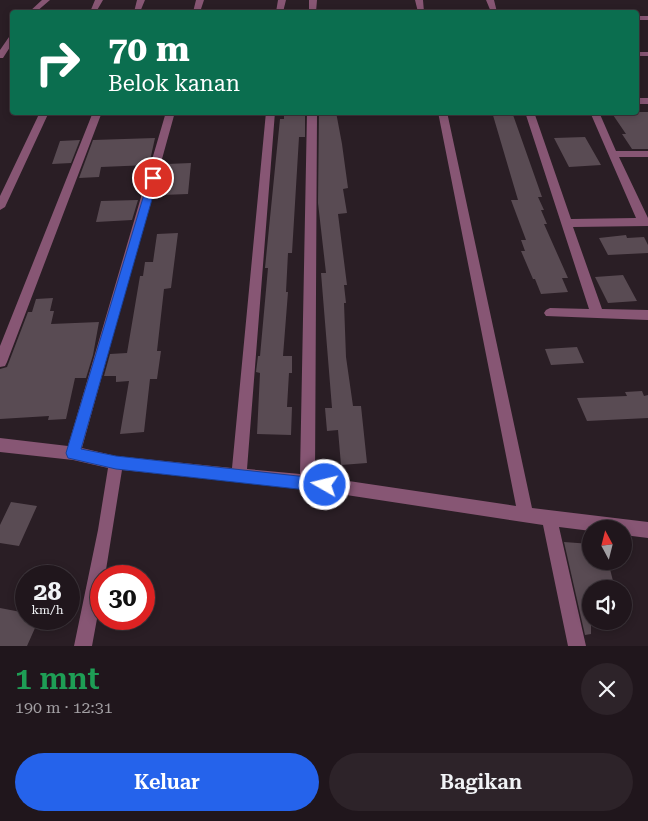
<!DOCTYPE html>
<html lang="id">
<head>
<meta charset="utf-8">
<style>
  :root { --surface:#20161c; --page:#2d2329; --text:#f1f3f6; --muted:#a29fa3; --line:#3d353b; --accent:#2563eb }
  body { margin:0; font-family:"Roboto Serif",serif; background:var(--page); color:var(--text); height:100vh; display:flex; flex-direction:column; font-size:19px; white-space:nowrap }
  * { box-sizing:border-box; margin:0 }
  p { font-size:16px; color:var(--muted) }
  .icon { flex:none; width:28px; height:28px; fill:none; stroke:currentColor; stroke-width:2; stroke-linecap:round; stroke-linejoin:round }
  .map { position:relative; height:646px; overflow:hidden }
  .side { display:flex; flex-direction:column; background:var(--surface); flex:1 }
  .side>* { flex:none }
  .guide { position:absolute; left:10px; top:10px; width:629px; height:105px; border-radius:5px; box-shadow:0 2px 8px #0003,0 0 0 1px var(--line); background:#0b6e4f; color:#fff; overflow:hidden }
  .needle { width:32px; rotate:353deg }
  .fabs { position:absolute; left:582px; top:520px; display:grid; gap:10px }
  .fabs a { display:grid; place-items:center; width:50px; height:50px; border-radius:50%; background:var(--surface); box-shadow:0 2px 8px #0003,0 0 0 1px var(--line); font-size:25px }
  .speed { position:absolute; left:15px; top:565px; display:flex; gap:10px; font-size:25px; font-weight:700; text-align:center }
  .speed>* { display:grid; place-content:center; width:65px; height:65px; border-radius:50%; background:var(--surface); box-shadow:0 2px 8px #0003,0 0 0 1px var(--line); line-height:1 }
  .speed small { font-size:12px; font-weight:400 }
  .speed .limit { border:8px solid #d22; background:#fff; color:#111 }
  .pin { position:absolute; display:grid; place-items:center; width:42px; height:42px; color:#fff; margin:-21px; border:2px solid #fff; border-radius:50%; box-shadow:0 1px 5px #0007 }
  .me { position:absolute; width:55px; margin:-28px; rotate:278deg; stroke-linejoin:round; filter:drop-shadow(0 0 4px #0008) }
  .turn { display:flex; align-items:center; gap:18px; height:105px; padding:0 15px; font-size:22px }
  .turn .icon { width:65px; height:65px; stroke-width:2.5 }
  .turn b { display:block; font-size:35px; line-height:42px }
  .round { display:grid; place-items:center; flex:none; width:52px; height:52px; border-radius:26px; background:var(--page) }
  .headline { display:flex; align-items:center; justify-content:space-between; height:85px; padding:0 15px }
  h1 { font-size:30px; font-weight:600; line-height:38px; color:#1e9e55 }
  .button { display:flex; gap:10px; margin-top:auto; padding:10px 15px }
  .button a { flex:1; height:58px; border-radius:30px; background:var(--accent); color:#fff; font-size:20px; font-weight:600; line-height:58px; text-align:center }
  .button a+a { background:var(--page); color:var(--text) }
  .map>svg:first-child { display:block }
  .building { fill:#594b53 }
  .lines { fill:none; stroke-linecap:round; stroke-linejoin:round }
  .street { fill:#875674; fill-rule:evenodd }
  .route { fill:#2563eb; stroke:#184099 }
</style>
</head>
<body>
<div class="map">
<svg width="648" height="646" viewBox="0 0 648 646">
  <rect width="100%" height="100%" fill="#2a1e25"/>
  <path class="building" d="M284 112H305V137H299L292 253H288L286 292H288L283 356H292V373H289L287 407H292L291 435 257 434 260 373 256 372 258 356H260L268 268H265L276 158 280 119H284Z
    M319 112H336L342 144 348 188 343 189 347 213 338 214 347 285H344L346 303H344L346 357 353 406H361L367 463 341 465 338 430 327 431 325 408H332L321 273H326L318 203Z
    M492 112H512L542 197H538L544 210H541L547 224H544L568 278H562L568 292 541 294 535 279H533L521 251H525L521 240H526L511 200H518Z
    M611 112H648V149H632L622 134H626Z
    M585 137 601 165 569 167 554 138Z
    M155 138 149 165 101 167 99 177 79 178 93 140Z
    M80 140 71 163 52 164 60 141Z
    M191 163 188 194 162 195 167 164Z
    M138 200 132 220 96 222 101 201Z
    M178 233 171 288 164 289 157 351H161L157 379H150L144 432 120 434 129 381 116 382V376H104L110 354 127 353 140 276H143L145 262H153L157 234Z
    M626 235 627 238 644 237 648 245V253L608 255 599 238Z
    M623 275 637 301 608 303 595 277Z
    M53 298 50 311H54L51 324 99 322 93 355 86 378H75L66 419 48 420 49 416 0 419V369L7 367 28 312H32L36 299Z
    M577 347 584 363 551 365 545 349Z
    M642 391 644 396 648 395V418L587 421 577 398 627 396 625 392Z
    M11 502 37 506 19 546 0 543V525Z
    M564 542 591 544V561H608L615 589H591V634L585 635Z
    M0 608 26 613V619H39L27 646H0Z"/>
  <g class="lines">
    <path class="street" d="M42 0H50L36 12H29Z
      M95 0H103L96 12H90Z
      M137 0H145L140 12H134Z
      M196 0H204L200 12H193Z
      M278 0H286L283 12H276Z
      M309 0H317L316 12H309Z
      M415 0H423L424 12H418Z
      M486 0H494L497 12H491Z
      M636 16H648V20H636Z
      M9 37H12V44L3 58H0V50Z
      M636 52H648V56H636Z
      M636 98H648V104H636Z
      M40 112H49L5 207 0 210V196Z
      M93 112H102L7 362 5 366 0 367V346Z
      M166 112H175L82 448 116 456 232 468 266 112H275L247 469 300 474 307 112H317L315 476 516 506 438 112H447L532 508 648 522V538L624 535V529H591V531L559 527 586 646H568L543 525 307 489 122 470 105 576H101V597L92 646H74L98 530 108 468 73 460 0 452V438L68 446Z
      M525 112H534L571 219 636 218 590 112H599L616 151H648V157H619L648 218V226L573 227 602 309 648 310V320L546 316 544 313 546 310 550 308 589 309Z"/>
  </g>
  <path class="route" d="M153 175 158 178 81 449 116 456 325 479 330 481 332 485 330 490 325 492 116 469 68 458 66 453 149 178Z"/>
</svg>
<div class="fabs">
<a><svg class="needle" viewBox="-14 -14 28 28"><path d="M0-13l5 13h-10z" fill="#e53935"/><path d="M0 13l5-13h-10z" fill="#a29fa3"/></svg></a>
<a><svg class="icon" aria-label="sound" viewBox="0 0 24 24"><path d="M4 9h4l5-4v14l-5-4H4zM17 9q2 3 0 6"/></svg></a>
</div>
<div class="speed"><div>28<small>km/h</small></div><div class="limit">30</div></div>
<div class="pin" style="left:153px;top:178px;background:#d93025"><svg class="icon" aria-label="arrive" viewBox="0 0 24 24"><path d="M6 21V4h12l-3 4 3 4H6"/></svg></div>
<svg class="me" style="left:325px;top:485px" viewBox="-20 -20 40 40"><circle r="17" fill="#2563eb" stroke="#fff" stroke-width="3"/><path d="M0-11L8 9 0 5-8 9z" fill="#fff"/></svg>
<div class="guide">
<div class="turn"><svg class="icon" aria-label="right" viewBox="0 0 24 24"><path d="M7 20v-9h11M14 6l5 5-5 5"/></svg><div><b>70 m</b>Belok kanan</div></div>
</div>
</div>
<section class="side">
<div class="headline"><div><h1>1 mnt</h1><p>190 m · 12:31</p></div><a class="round"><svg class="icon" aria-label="close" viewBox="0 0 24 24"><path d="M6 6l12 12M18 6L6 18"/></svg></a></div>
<div class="button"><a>Keluar</a><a>Bagikan</a></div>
</section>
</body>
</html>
